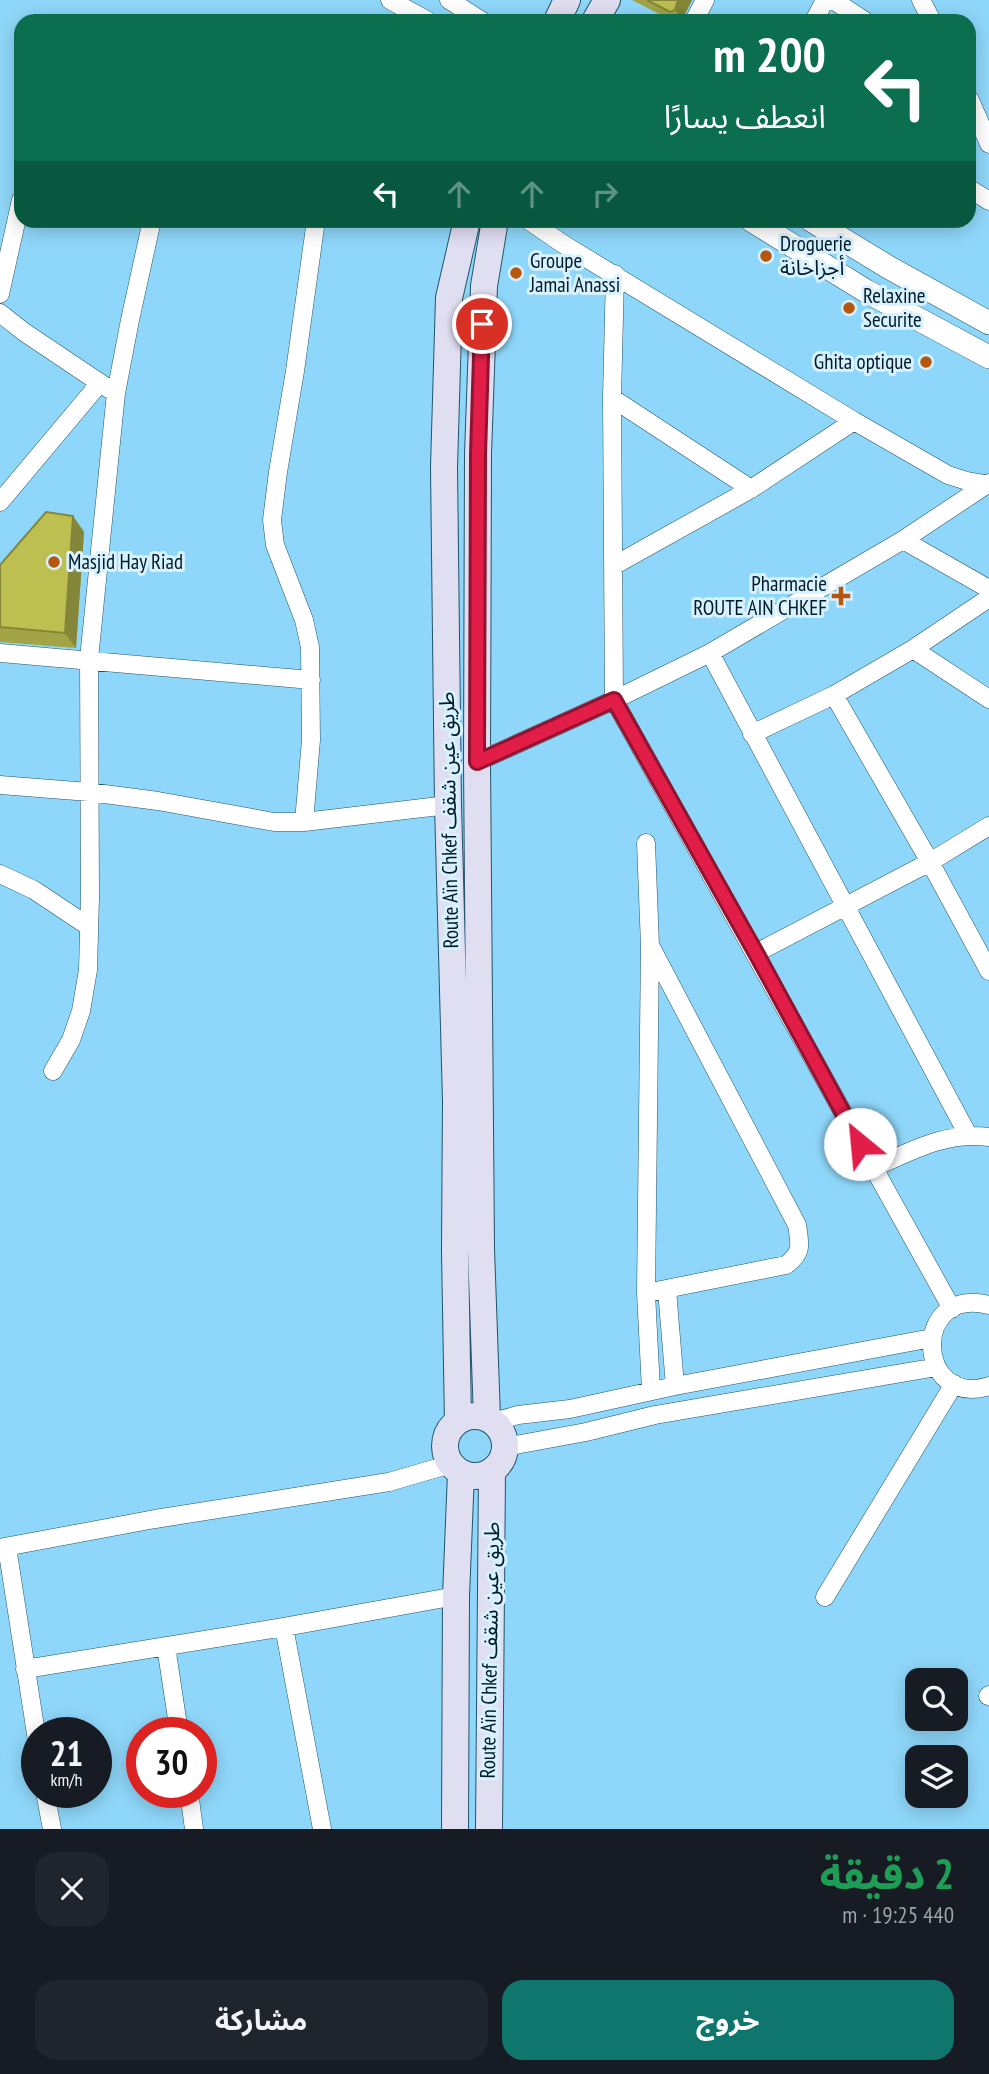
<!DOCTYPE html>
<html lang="ar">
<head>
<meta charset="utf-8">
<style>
  :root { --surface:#171b24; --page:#20242c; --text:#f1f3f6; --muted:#9ea1a6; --accent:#0f766e }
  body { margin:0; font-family:"PT Sans Narrow","Noto Sans Arabic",sans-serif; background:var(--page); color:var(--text); direction:rtl; height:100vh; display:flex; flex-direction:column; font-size:26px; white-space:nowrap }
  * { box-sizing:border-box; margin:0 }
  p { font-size:23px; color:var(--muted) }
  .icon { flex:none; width:38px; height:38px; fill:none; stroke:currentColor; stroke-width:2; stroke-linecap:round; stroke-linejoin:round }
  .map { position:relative; height:1829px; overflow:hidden; direction:ltr }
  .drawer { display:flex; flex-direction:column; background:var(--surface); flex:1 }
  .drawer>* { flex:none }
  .guide { position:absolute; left:14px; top:14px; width:962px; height:214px; border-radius:21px; box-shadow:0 4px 18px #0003; direction:rtl; background:#0b6e4f; color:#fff; overflow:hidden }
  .buttons { position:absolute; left:905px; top:1668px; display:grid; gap:14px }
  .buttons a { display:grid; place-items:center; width:63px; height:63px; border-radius:14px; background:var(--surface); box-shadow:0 4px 18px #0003; font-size:35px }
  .speed { position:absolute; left:21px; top:1717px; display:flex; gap:14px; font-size:35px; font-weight:700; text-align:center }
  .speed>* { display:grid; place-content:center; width:91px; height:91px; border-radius:50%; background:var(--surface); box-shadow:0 4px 18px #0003; line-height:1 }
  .speed small { font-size:18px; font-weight:400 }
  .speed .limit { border:10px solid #d22; background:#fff; color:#111 }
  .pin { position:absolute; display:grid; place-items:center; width:60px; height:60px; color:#fff; margin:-30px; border:4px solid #fff; border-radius:50%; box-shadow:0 2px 7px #0007 }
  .me { position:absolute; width:77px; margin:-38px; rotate:332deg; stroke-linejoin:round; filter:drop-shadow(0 0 5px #0008) }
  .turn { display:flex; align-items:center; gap:24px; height:147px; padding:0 35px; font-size:32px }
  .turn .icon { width:91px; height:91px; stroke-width:2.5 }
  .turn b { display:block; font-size:49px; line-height:60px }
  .lanes { display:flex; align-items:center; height:66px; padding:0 35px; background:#0003; justify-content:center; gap:35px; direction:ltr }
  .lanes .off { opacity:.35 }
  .round { display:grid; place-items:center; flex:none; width:74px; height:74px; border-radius:21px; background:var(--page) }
  .head { display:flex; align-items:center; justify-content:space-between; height:119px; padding:0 35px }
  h1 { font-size:42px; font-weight:700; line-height:52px; color:#1e9e55 }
  .button { display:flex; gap:14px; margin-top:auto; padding:14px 35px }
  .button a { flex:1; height:80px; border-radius:21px; background:var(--accent); color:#fff; font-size:28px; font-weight:700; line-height:80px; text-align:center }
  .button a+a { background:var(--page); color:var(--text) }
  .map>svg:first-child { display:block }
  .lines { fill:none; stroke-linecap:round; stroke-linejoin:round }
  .minor-casing { stroke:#22556b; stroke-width:19 }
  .tertiary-casing { stroke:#22556b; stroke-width:24 }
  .secondary-casing { stroke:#22556b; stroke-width:28 }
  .minor { stroke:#fff; stroke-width:18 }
  .tertiary { stroke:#fff; stroke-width:23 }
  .secondary { stroke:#e0def1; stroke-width:26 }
  .wall { fill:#a3a446 }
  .shaded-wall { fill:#848639 }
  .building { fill:#bdbf51; stroke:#848639; stroke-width:2 }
  .route-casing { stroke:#92132f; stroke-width:18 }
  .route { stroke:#e11d48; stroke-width:12 }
  .poi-dot { fill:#b6570e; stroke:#d8f1ff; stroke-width:2.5 }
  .labels { text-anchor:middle; stroke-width:6; stroke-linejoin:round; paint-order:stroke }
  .poi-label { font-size:21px; fill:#001c28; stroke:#d8f1ff; text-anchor:start }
  .street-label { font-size:21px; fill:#001c28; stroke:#d8f1ff }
</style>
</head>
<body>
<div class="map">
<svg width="989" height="1829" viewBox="0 0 989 1829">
  <rect width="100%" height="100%" fill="#8fd7fa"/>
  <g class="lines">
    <defs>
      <path id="minor" d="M390 0 428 21
        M449 0 482 21
        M833 0 865 21
        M921 0 932 21
        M694 21 705 0
        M814 21 825 0
        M970 100 989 144
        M970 189 989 201
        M528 220 563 244 854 421 948 475 967 481 989 485
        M615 274 612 398 614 700 952 1309
        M0 294 21 200
        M0 313 24 332 109 389
        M612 398 751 489
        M0 502 99 384
        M903 540 989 589
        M615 565 751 489 854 421
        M913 649 989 699
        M0 653 311 680
        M710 653 968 1135
        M834 695 930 862 989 971
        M752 734 834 695 913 649 989 598
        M477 762 614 700 710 653 903 540 989 483
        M0 785 89 792 158 801 274 822H304L448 805
        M304 822 311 740 310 647 304 620 275 545 272 520 278 472 295 371 316 220
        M646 843 650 946 646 1293 651 1390
        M0 874 34 890 88 926
        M756 953 930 862 989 826
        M53 1071 71 1040 81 1011 88 970 90 897 89 659 116 393 130 320 152 220
        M873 1168C911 1151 946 1131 989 1137
        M667 1290 675 1386
        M646 1293 786 1265C803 1252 800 1245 797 1225L652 949
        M989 1305C910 1285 916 1409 989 1386
        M493 1422 518 1415 570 1409 675 1386 932 1338
        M505 1447 586 1432 655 1415 937 1367
        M7 1547 37 1740
        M0 1548 155 1519 389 1482 451 1464
        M825 1597 954 1384
        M284 1627 322 1829
        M166 1646 179 1732
        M25 1669 284 1627 456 1596
        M988 1696 989 1695
        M45 1792 52 1829
        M189 1792 194 1829"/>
      <path id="tertiary" d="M751 220 866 291 989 357
        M811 220 888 267 989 323"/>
      <path id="secondary" d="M557 21 567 0
        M595 21 607 0
        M445 1446a30 30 0 1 1 60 0a30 30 0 1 1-60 0Z
        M487 1418 481 1249 477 762 478 454 484 286 495 220
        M458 1421 455 1251 456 1101 448 805 444 467 449 298 467 220
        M455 1829 456 1596 461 1473
        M489 1829 492 1471"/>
    </defs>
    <use href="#minor" class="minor-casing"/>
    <use href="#tertiary" class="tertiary-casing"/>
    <use href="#secondary" class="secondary-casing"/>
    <use href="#minor" class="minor"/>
    <use href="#tertiary" class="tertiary"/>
    <use href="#secondary" class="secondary"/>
  </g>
  <path class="wall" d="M632 0H692L684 16 683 21H673Z
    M73 516 84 532 76 648 0 642V565Z"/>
  <path class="shaded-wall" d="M678 0H692L684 16 683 21 675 10Z
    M73 516 84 532 76 648 65 633Z"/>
  <path class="building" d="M647 0H678L675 10 670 12Z
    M46 512 73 516 65 633 0 627V565Z"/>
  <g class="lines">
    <defs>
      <path id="route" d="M482 324 478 454 477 762 614 700 756 953 860 1144"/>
    </defs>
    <use href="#route" class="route-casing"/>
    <use href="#route" class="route"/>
  </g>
  <g class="poi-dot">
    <circle cx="766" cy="256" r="7"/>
    <circle cx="516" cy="273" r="7"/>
    <circle cx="849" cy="308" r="7"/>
    <circle cx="926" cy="362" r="7"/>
    <circle cx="54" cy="562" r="7"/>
    <path d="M837.5 585.5h7v7h7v7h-7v7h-7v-7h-7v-7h7z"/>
  </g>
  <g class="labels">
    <g class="poi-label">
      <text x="780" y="251">Droguerie<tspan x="780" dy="24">أجزاخانة</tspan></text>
      <text x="530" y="268">Groupe<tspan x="530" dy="24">Jamai Anassi</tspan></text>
      <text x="863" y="303">Relaxine<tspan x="863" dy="24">Securite</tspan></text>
      <text x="912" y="369" text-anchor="end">Ghita optique</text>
      <text x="68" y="569">Masjid Hay Riad</text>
      <text x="827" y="591" text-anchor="end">Pharmacie<tspan x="827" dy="24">ROUTE AIN CHKEF</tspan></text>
    </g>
    <g class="street-label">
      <text transform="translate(449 820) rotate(-91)" y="7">Route Aïn Chkef طريق عين شقف</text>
      <text transform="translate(490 1650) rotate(-89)" y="7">Route Aïn Chkef طريق عين شقف</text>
    </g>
  </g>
</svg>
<div class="buttons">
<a><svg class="icon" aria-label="search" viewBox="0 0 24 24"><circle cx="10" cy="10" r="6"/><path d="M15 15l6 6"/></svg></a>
<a><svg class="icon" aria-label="layers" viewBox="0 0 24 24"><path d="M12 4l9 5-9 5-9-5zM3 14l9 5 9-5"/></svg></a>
</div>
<div class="speed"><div>21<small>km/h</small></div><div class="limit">30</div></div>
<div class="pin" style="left:482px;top:324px;background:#d93025"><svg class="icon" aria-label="arrive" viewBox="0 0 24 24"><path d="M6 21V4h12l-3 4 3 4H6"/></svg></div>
<svg class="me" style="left:860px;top:1144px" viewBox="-20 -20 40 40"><circle r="19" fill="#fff"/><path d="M0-13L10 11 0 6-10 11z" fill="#e11d48"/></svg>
<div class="guide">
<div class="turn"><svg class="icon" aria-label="left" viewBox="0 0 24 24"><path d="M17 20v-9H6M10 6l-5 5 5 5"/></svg><div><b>200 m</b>انعطف يسارًا</div></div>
<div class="lanes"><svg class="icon" aria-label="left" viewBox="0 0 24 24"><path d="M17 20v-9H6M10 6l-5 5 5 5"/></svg><svg class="icon off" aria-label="ahead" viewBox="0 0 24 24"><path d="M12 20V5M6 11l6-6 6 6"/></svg><svg class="icon off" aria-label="ahead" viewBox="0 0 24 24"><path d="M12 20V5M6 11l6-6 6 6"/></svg><svg class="icon off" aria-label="right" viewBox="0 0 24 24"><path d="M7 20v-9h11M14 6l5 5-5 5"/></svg></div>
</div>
</div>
<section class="drawer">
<div class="head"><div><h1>2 دقيقة</h1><p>440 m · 19:25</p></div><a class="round"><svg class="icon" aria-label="close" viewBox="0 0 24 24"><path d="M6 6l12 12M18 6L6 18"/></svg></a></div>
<div class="button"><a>خروج</a><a>مشاركة</a></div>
</section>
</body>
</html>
